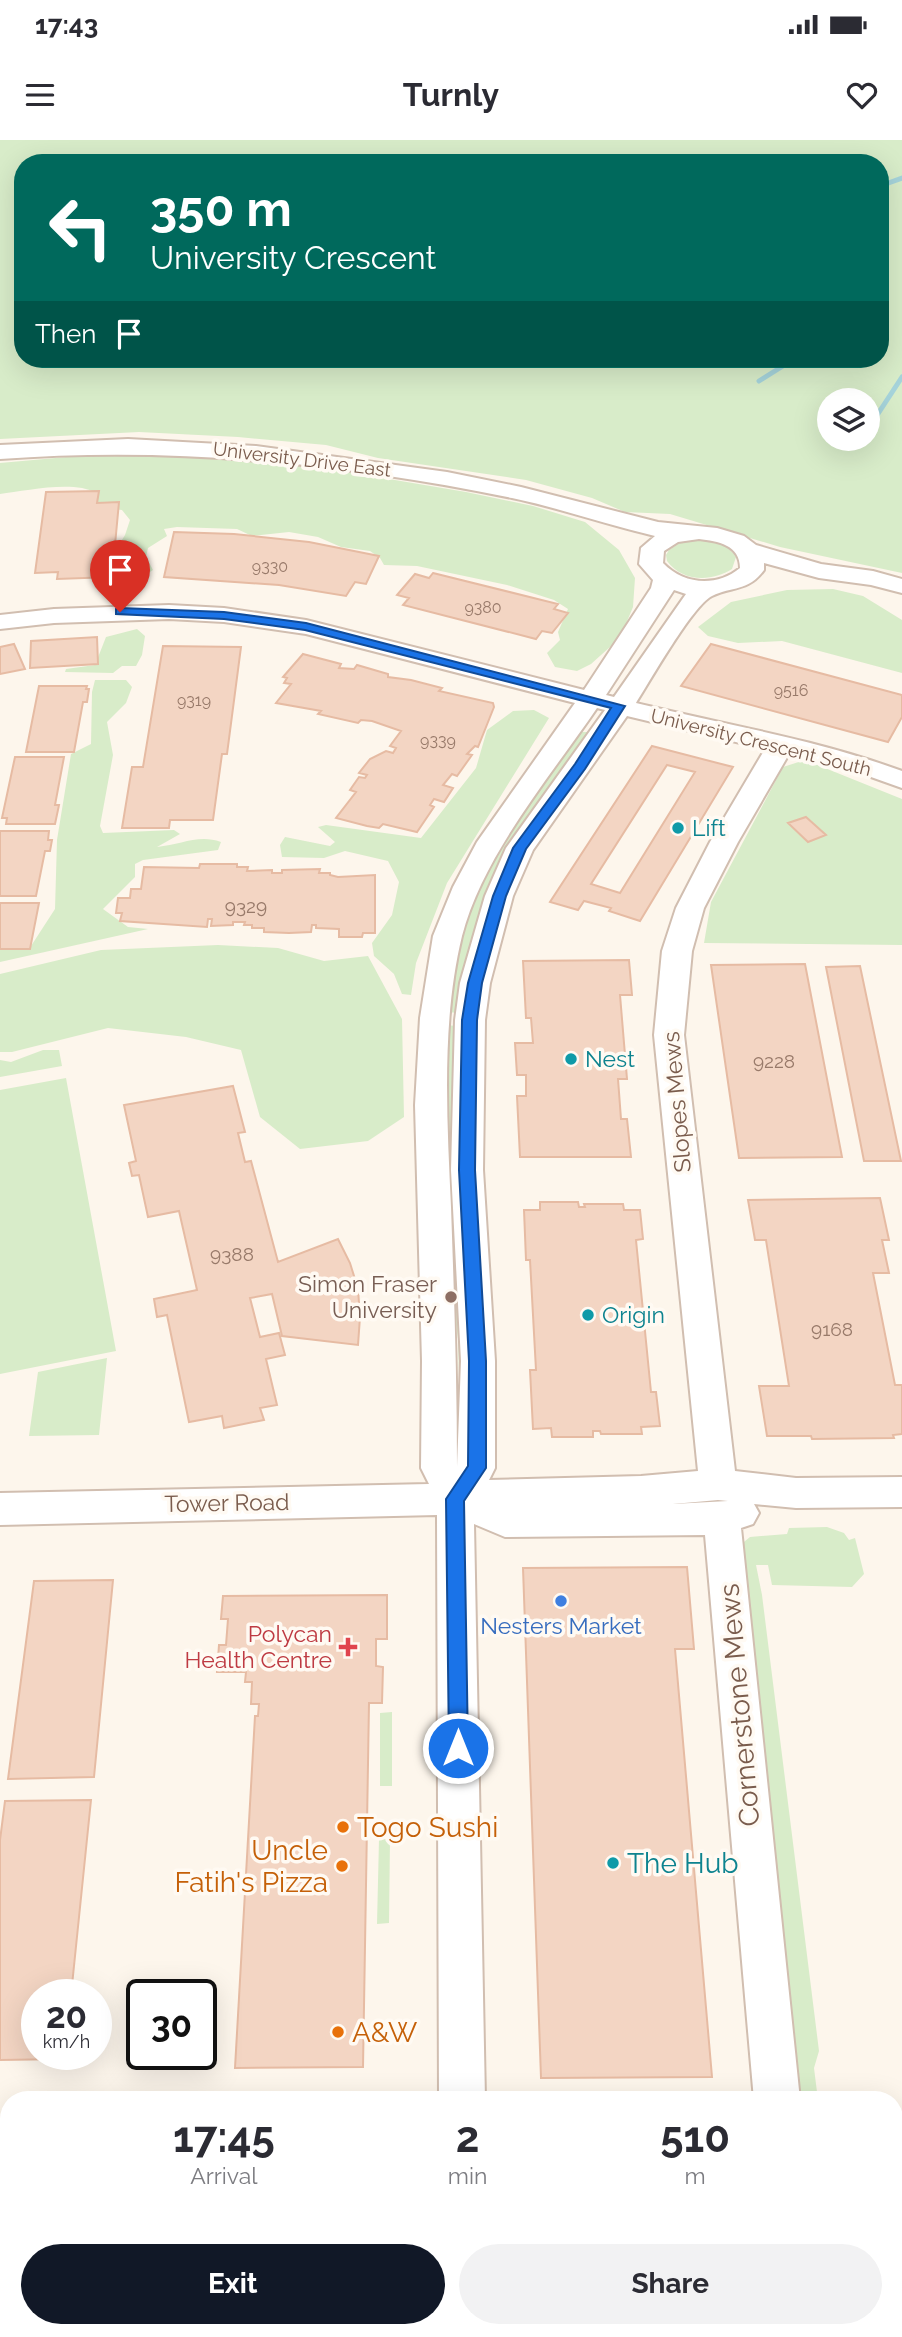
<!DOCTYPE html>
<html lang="en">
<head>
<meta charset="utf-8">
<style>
  :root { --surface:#fff; --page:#f2f2f3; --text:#2b2b33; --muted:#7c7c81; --accent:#111827 }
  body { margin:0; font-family:Raleway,sans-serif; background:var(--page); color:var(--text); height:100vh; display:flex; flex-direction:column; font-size:26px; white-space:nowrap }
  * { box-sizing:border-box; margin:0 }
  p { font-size:23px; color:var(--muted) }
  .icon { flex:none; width:38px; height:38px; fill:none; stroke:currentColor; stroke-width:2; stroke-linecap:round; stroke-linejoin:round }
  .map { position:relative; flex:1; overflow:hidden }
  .panel { position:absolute; left:0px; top:1951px; width:903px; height:247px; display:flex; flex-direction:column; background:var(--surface); border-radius:28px 28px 0 0; box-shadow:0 7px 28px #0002 }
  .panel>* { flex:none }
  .top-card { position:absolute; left:14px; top:14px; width:875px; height:214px; border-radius:28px; box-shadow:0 7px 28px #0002; background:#00695c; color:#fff; overflow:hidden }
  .controls { position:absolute; left:817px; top:248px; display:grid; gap:14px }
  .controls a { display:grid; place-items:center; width:63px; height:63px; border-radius:50%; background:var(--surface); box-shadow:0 7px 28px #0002; font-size:35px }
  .speed { position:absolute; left:21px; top:1839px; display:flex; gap:14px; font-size:35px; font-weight:700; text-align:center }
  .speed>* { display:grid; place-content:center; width:91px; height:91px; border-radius:50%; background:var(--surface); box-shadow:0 7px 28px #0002; line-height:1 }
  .speed small { font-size:18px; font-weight:400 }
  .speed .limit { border:4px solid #111; border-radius:10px; background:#fff; color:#111 }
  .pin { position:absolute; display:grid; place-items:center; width:60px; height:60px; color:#fff; margin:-72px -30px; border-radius:50% 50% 50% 0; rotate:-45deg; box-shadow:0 0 7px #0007 }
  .pin .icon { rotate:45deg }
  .me { position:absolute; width:77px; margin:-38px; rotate:0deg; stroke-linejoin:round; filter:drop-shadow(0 0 5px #0008) }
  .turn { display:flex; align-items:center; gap:24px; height:147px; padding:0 21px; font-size:32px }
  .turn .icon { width:91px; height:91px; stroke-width:2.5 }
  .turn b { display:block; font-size:49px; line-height:60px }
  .then { display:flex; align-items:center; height:66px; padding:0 21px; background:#0003; gap:14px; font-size:26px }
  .eta { display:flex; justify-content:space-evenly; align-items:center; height:119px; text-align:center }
  .eta b { font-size:42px; font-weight:700; line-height:49px }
  .cta { display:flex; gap:14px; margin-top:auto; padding:14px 21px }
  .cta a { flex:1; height:80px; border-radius:42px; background:var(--accent); color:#fff; font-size:28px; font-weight:700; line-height:80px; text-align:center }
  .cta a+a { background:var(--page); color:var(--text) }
  .status { display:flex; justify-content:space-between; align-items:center; height:49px; padding:0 35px; background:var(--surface); direction:ltr }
  .status svg { height:19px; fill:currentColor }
  header { display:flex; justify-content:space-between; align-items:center; height:91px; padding:0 21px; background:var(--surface); font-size:32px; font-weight:700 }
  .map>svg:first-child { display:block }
  .green { fill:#d8ecc9; fill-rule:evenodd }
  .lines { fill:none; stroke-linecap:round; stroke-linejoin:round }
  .stream { stroke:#a5d3da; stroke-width:5 }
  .building { fill:#f3d5c3; stroke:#e6bba3; stroke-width:2; fill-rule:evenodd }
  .minor-casing { stroke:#d1beb0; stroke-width:4 }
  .minor { fill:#fff; fill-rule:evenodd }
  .route { fill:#1a73e8; stroke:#114b97; stroke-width:2 }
  .culture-dot { fill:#0f9aa8; stroke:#fffaf3; stroke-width:2.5 }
  .education-dot { fill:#8d6e63; stroke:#fffaf3; stroke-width:2.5 }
  .shop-dot { fill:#3f7fe0; stroke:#fffaf3; stroke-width:2.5 }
  .health-dot { fill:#e0444e; stroke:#fffaf3; stroke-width:2.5 }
  .food-dot { fill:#e8710a; stroke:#fffaf3; stroke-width:2.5 }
  .labels { text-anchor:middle; stroke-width:7; stroke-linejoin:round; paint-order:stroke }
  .far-number-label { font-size:16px; fill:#987a6a }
  .far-street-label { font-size:19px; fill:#7a5c4d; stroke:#fffaf3 }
  .number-label { font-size:19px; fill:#987a6a }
  .culture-label { font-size:23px; fill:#0d838f; stroke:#fffaf3; text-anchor:start }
  .street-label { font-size:23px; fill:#7a5c4d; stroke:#fffaf3 }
  .education-label { font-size:23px; fill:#785e54; stroke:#fffaf3; text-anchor:end }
  .shop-label { font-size:23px; fill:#366cbe; stroke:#fffaf3 }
  .health-label { font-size:23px; fill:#be3a42; stroke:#fffaf3; text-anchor:end }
  .near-street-label { font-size:28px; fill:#7a5c4d; stroke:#fffaf3 }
  .near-food-label { font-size:28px; fill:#c56008; stroke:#fffaf3; text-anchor:start }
  .near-culture-label { font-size:28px; fill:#0d838f; stroke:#fffaf3; text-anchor:start }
</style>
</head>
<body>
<div class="status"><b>17:43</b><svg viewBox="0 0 49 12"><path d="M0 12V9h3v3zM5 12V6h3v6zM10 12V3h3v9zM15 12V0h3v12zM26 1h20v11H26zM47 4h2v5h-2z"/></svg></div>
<header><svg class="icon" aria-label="menu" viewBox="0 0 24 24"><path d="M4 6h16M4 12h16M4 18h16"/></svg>Turnly<svg class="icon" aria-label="heart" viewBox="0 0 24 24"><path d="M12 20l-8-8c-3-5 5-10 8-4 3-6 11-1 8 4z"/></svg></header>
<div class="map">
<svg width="902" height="2197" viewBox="0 0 902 2197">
  <rect width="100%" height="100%" fill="#fdf6ec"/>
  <path class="green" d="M0 0H902V433L780 407 670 374 625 372 592 358 526 340 378 318 326 305 238 297 139 292 0 299ZM23 23H880V219H23ZM830 261H868V299H830Z
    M111 313 300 324 466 352 533 366 585 382 619 410 635 438 633 467 620 498 591 524 577 531 555 527 547 513 560 500 558 492 568 469 554 460 507 445 417 426 384 425 380 418 370 411 341 407 318 397 289 392 252 396 237 389 177 387 164 389 167 396 148 408 146 417 153 430C141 439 129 438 116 432L119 429 114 413 125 395 130 380 122 370 103 368 91 361 96 353C74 340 25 351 0 354V323Z
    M705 400C718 402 728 405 736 417L732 429C712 442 682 442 667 421L666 415 669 410 683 401Z
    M833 449 863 456 902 480V533L782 501 738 503 708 496 698 487 731 462 787 450Z
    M137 489 145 496 142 515 136 526H122L113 533 65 532 66 529 95 525 106 497Z
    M95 540H126L132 547 126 563 107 582 113 615 100 686 103 693 174 690 180 694 157 707C181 705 198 694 221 702L218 710 143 720 135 724V737L103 769 128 787 148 789 0 822V809L31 806 55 769 57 700 71 614 91 604 92 552Z
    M534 570 549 578 447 743 416 823 411 855 402 854 394 834 374 816 372 803 392 775 399 742 388 721 345 711 324 718 282 717 280 705 285 697 330 706 335 702 318 687 326 685 421 698 476 628 487 590 513 571Z
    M579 592H589L523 694 460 873 445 872C449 852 451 830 457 810 480 728 532 660 579 592Z
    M805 620 902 659V805L704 803 711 762 783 627Z
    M218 805 278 808 324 821 368 816 402 879 404 977 368 1001 300 1009 260 977 241 910 186 897 108 888 12 912H0V834L101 810Z
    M444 885 458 886 461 1311 458 1199 452 1155Z
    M43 910H59L62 926 0 937V920L11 922Z
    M66 938 116 1211 0 1234V950Z
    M107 1218 99 1295 29 1296 38 1232Z
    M827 1387 844 1393 849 1400 855 1398 864 1434 852 1447 772 1445 768 1425H756L762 1455 819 1911 814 1928 818 1960H794L739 1406 750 1397 787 1394 789 1388Z
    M392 1572V1646H380V1573Z
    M379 1699H390L389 1783 377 1784Z"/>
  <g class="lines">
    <path class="stream" d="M880 46 902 38
      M759 241 794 219
      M870 286 902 237"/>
  </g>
  <path class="building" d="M99 351 97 363 119 362 112 437 57 439 58 432 35 433 46 352Z
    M174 392 234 394 309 402 379 416 366 444 355 442 346 456 279 445 164 437Z
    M433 433 558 464 554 469 568 473 552 493 542 491 536 499 403 465 409 458 397 455 415 434 429 438Z
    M97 497 98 524 30 528 31 501Z
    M14 504 25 529 0 534V507Z
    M711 504 902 555V577L888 602 681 546Z
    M163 506 241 507 227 614H222L213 680H170L169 688H122L132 627H143Z
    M303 514 341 524 339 528 354 529 357 525 388 534V537L411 540 442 548 439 551 493 563 494 567 478 607 475 606 467 614 472 615 457 636 452 634 443 645 453 648 444 662 434 659 430 665 434 667 417 692 383 684 379 688 367 686 336 678 356 652 350 650 359 637 365 638 367 635 359 633 370 619 386 611 393 613 396 608 390 606 401 591 372 581 361 580 358 583 318 574 321 571 276 563 291 544 284 543 287 538 283 537Z
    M39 546H87L86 549H89L87 562H83L74 612H26Z
    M652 606 733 627 640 781 609 771 611 768 584 761 578 770 550 762ZM667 625 695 632 620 753 591 744Z
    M15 617H64L55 665H59L55 684H6L7 678H2Z
    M806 677 826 695 808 702 788 683Z
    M0 691H49L48 700H52L50 711H45L36 756H0Z
    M200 724H237V727H248L247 731 272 730V733H282V730L320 729 319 733H330V735L338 737 375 735V793H363L362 797H339V789L316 788V785H312L311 792 289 793 264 792V788H252V785H244L245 782H233V785L211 786 212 779H208L207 787 120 781 122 773H116L118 758H130L131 749H141L144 727 199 728Z
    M0 763H39L30 809H0Z
    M629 820 632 855H620L627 939H618L621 979H627L631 1017H520L517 956H526V935H517L515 903H533L531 878H526L523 821Z
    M805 824 842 1017 739 1018 711 825Z
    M860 826 901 1021H864L826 827Z
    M233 946 245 992 238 993 245 1022 251 1021 278 1122 338 1099 350 1123 358 1149 360 1177 358 1205 282 1196 272 1154 250 1158 260 1197 279 1193 285 1215 266 1219 277 1265 260 1268 264 1280 224 1288 222 1276 189 1282 167 1175 157 1177 154 1159 197 1150 179 1071 148 1077 139 1035 132 1036 129 1023 136 1021 124 965Z
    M880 1058 889 1100H882L889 1133H873L895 1245H902V1294L893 1295 894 1298 812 1299 811 1296H767L759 1246H789L766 1100H755L748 1060Z
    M540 1062H578L579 1067H585L584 1064H623L624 1070H640L643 1099 636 1100 651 1252H656L660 1286 641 1287 642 1294H601L600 1291H593V1297H552L551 1288 533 1289 530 1230H536L530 1120H526L524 1070H540Z
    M687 1427 694 1509H675L712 1937 541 1938 523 1428Z
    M113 1440 94 1637 8 1639 34 1441Z
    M387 1455V1499H376V1526L383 1527 382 1563H369L363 1927 235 1928 255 1576H258L259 1564H251L252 1542H245L246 1532H217L219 1505H226L228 1479H221L223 1456Z
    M91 1660 71 1855H37V1914H65L64 1919 0 1920V1700L5 1661Z
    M0 2111H7L0 2175Z
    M553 2189H779V2197H553Z"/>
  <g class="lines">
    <defs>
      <path id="minor" d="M128 299 256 306 447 332 521 347 658 382 717 388 744 396 756 405 821 424 873 431 902 439V453L871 445 819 438 764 423V430C748 452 732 446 712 456 693 465 650 541 636 563 726 585 815 599 902 631V648L843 627 789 614 738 702 704 768 692 811 684 895 735 1331 796 1338 902 1337V1367L796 1368 754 1364 759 1373 753 1384 741 1388 800 1960H754L705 1395 505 1397 474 1384 485 1960H439L437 1375 0 1385V1353L429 1344 421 1328 422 1221 415 965 420 878 433 796 453 747 477 702 575 563 306 494 224 482 169 479 54 483 0 489V475L54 469 169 465 224 468 306 480 584 550 651 448 653 440 639 424 641 408 655 396C607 385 560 368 512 358 342 323 173 306 0 319V305ZM699 399C718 401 740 405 740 428 717 447 684 445 663 423L664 411 678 402ZM674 450 686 454 614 557 606 555ZM597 568 605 570 506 708 485 756 460 843 455 880 451 1030 461 1221 457 1327C457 1240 454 1153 451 1067 447 979 441 882 462 796 483 715 550 637 597 568ZM627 576 765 609 710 702 676 768 662 811 654 895 698 1331 641 1336 489 1340 495 1328V1221L483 1030 485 880 490 843 513 756 533 710ZM718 1360 728 1361 673 1364Z
        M0 1996H9V2042H0Z
        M440 2189H488V2197H440Z
        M777 2189H825L826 2197H778Z"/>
    </defs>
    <use href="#minor" class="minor-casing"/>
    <use href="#minor" class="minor"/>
  </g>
  <path class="route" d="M120 468 224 472 306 483 625 566 585 629 526 709 506 756 482 843 477 880 475 1030 486 1221V1328L464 1361 468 1608 465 1615 458 1617 452 1615 449 1608 446 1359 468 1326 469 1221 459 1030 462 880 468 843 493 756 513 708 575 624 611 568 305 490 224 479 116 474V469Z"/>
  <g class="culture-dot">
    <circle cx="678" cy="688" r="7"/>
    <circle cx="571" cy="919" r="7"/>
    <circle cx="588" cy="1175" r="7"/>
    <circle cx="613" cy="1723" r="7"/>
  </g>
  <circle class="education-dot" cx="451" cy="1157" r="7"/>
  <circle class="shop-dot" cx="561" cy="1461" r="7"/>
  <path class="health-dot" d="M344.5 1496.5h7v7h7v7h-7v7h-7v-7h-7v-7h7z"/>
  <g class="food-dot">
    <circle cx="343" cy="1687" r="7"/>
    <circle cx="342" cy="1726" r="7"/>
    <circle cx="338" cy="1892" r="7"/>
  </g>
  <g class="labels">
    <g class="far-number-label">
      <text x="270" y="432">9330</text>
      <text x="483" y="473">9380</text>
      <text x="791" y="556">9516</text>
      <text x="194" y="566">9319</text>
      <text x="438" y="606">9339</text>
    </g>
    <g class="far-street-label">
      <text transform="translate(302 319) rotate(7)" y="7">University Drive East</text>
      <text transform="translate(761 602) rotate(14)" y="7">University Crescent South</text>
    </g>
    <g class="number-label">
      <text x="246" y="773">9329</text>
      <text x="774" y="928">9228</text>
      <text x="232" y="1121">9388</text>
      <text x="832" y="1196">9168</text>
    </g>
    <g class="culture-label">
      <text x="692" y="696">Lift</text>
      <text x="585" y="927">Nest</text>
      <text x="602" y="1183">Origin</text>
    </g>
    <g class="street-label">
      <text transform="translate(677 962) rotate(-95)" y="8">Slopes Mews</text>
      <text transform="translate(227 1363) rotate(-1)" y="8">Tower Road</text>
    </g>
    <g class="education-label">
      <text x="437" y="1152">Simon Fraser<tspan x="437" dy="26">University</tspan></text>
    </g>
    <g class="shop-label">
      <text x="561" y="1494">Nesters Market</text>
    </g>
    <g class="health-label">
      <text x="332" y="1502">Polycan<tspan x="332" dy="26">Health Centre</tspan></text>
    </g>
    <g class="near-street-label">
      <text transform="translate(739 1565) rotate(-95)" y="10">Cornerstone Mews</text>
    </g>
    <g class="near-food-label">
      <text x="357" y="1697">Togo Sushi</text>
      <text x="328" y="1720" text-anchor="end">Uncle<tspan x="328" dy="32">Fatih's Pizza</tspan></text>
      <text x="352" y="1902">A&amp;W</text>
    </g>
    <g class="near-culture-label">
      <text x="627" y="1733">The Hub</text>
    </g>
  </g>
</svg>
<div class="controls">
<a><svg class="icon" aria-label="layers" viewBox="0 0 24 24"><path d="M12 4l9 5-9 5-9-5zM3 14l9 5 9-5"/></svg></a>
</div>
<div class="speed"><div>20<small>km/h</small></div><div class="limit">30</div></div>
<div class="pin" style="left:120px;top:472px;background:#d93025"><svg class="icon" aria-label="arrive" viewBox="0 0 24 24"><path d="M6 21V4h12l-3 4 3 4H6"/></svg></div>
<svg class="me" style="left:458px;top:1608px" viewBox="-20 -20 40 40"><circle r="17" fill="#1a73e8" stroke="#fff" stroke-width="3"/><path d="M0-11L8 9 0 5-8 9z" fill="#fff"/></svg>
<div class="top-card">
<div class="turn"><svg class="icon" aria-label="left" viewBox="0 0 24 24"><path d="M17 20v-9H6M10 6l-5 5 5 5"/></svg><div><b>350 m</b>University Crescent</div></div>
<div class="then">Then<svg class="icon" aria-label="arrive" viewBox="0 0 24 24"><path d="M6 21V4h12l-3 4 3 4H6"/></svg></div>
</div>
<section class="panel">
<div class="eta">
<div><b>17:45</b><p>Arrival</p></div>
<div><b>2</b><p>min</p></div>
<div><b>510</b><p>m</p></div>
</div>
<div class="cta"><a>Exit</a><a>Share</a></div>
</section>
</div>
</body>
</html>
